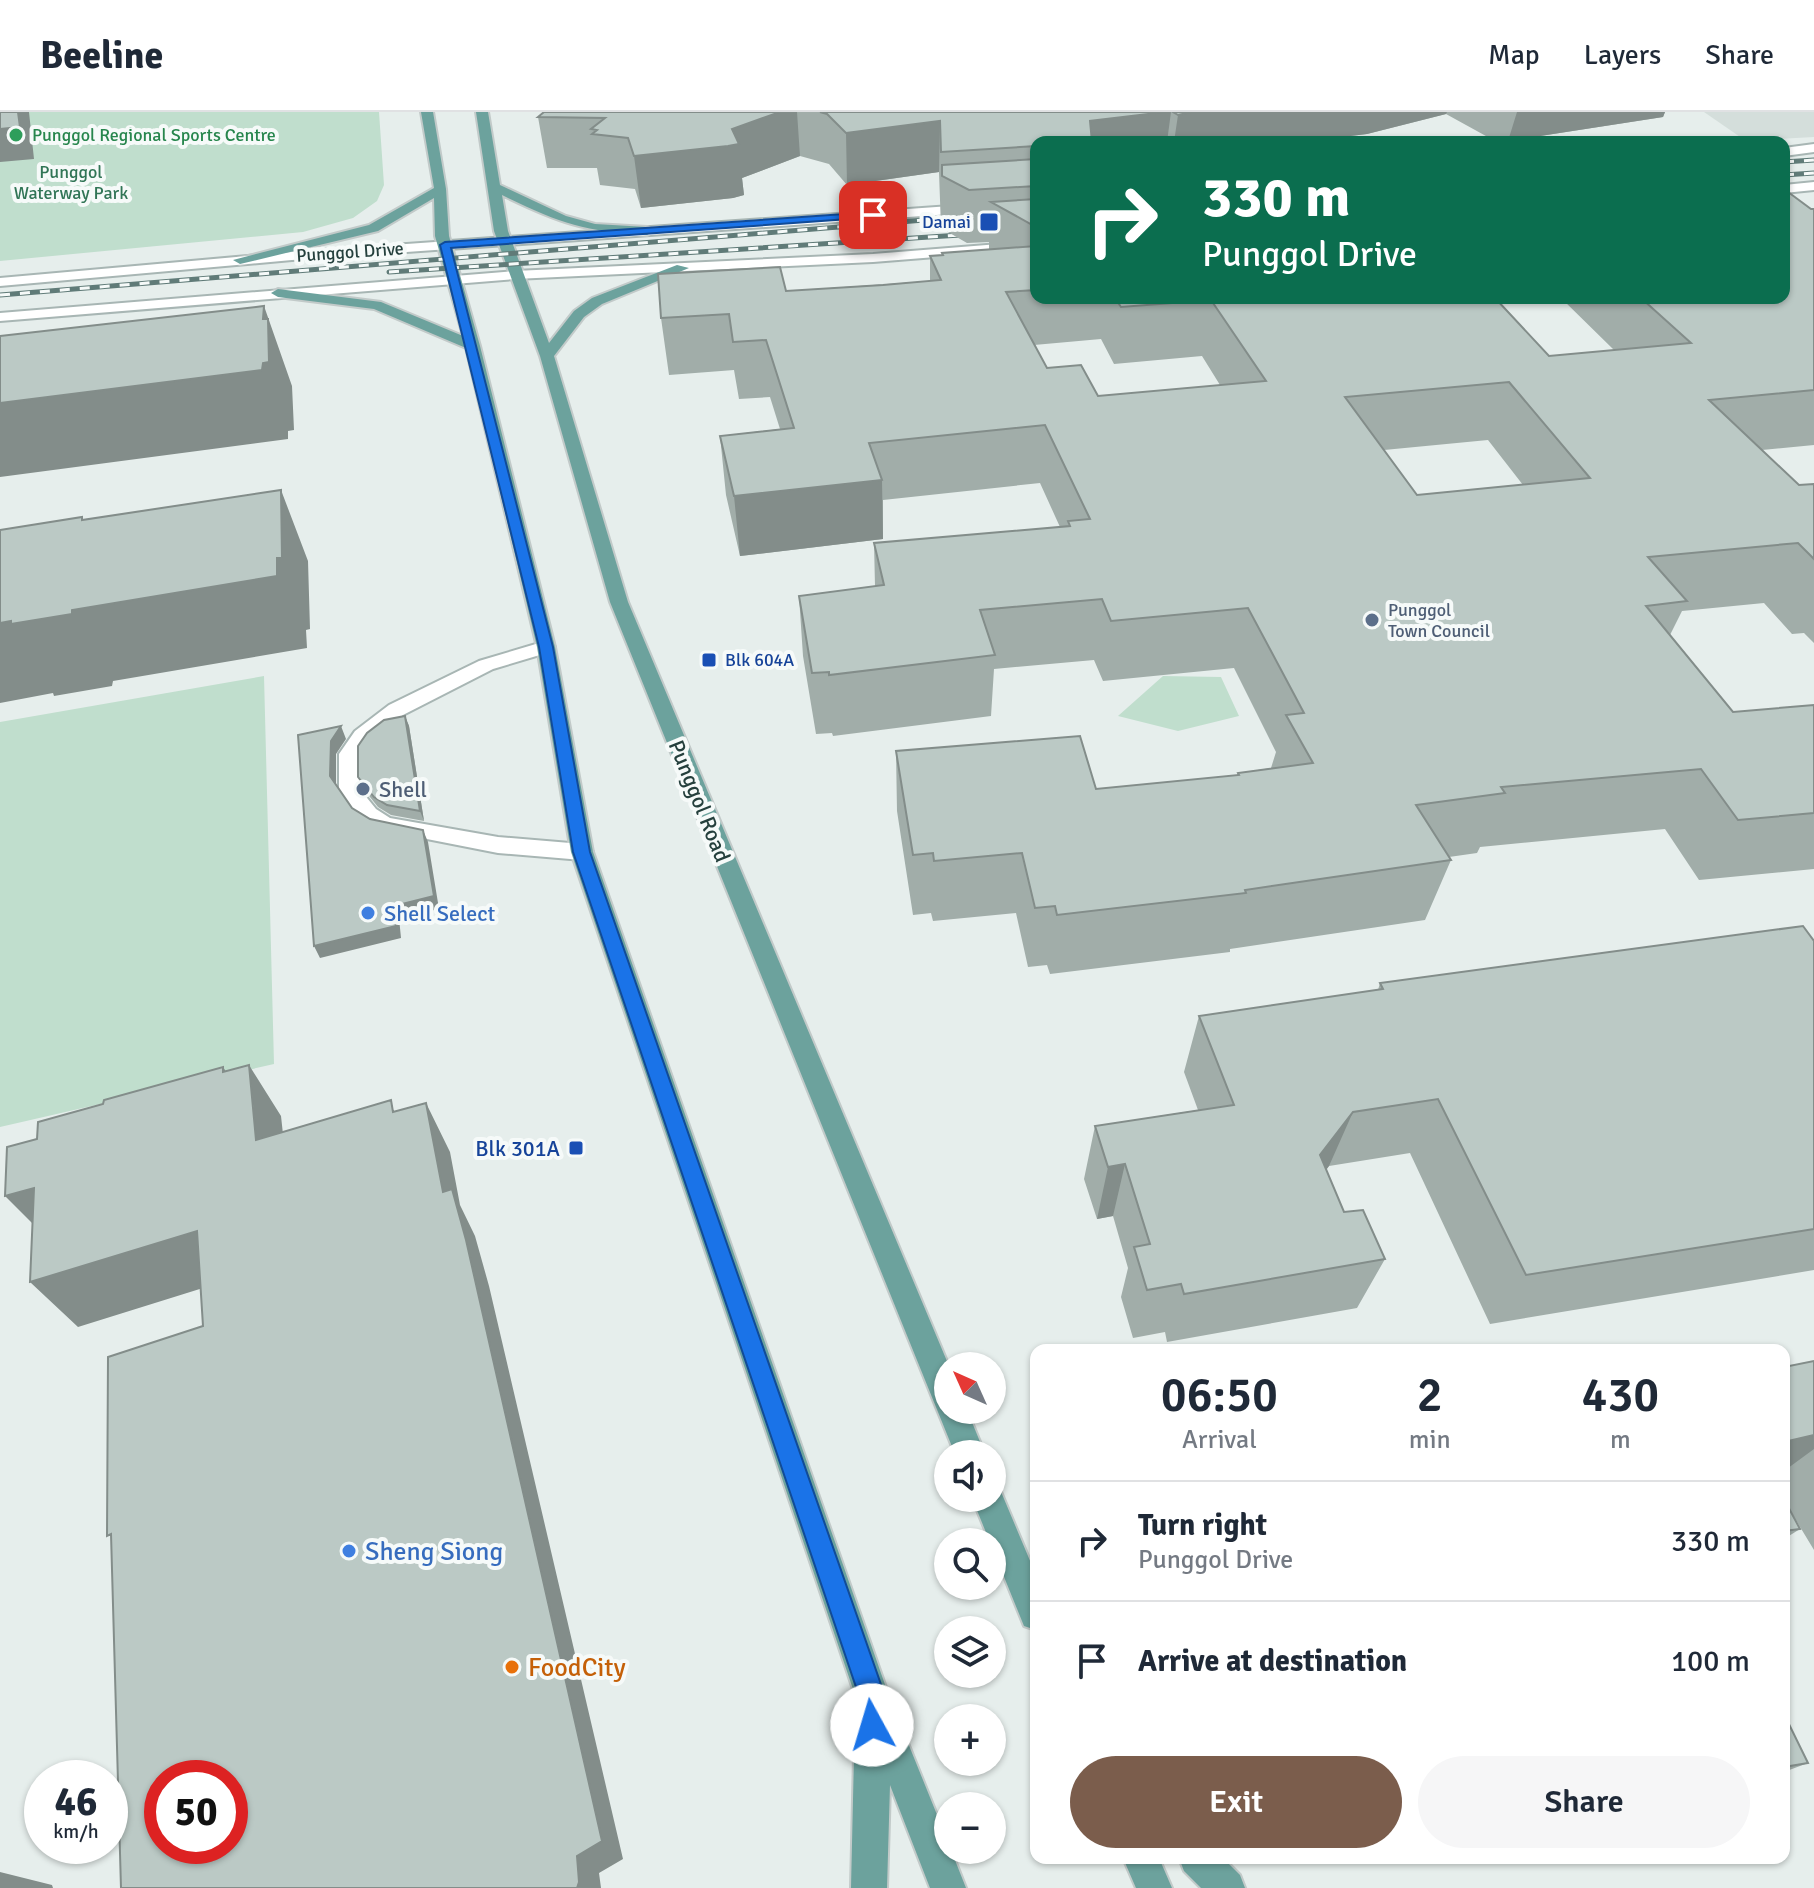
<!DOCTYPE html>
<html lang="en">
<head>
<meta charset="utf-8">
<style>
  :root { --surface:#fff; --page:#f6f6f7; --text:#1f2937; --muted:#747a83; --line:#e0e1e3; --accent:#7b5d4c }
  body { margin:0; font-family:Signika,sans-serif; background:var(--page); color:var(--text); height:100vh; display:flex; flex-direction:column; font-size:30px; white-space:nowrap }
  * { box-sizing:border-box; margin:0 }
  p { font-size:26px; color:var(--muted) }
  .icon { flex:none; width:44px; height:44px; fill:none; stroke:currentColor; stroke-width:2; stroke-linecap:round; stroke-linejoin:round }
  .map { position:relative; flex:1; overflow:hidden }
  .side { position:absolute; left:1030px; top:1232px; width:760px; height:520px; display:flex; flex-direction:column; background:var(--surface); border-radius:16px; box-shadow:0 2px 6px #0004 }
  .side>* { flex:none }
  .top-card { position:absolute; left:1030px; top:24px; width:760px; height:168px; border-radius:16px; box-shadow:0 2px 6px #0004; background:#0b6e4f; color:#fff; overflow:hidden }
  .needle { width:52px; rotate:315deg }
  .tools { position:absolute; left:934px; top:1240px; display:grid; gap:16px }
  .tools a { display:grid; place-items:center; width:72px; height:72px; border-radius:50%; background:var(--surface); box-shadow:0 2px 6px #0004; font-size:40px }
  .speed { position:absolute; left:24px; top:1648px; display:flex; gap:16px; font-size:40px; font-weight:700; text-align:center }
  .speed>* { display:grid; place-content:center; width:104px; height:104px; border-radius:50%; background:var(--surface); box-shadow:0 2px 6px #0004; line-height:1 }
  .speed small { font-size:20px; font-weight:400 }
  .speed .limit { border:12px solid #d22; background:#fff; color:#111 }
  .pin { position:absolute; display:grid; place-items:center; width:68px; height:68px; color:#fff; margin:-34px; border-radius:16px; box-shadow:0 4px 12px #0006 }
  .me { position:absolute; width:88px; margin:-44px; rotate:354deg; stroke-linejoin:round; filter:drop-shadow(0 0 6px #0008) }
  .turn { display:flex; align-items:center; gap:28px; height:168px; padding:0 40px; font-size:36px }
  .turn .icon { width:104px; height:104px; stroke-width:2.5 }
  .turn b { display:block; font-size:56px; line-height:68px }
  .eta { display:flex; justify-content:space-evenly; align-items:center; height:136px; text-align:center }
  .eta b { font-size:48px; font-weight:600; line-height:56px }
  .cta { display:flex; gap:16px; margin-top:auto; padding:16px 40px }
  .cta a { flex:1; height:92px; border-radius:48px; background:var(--accent); color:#fff; font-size:32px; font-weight:600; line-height:92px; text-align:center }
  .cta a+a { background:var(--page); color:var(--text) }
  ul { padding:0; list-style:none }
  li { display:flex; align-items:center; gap:24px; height:120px; padding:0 40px; border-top:2px solid var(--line) }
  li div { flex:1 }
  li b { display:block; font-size:30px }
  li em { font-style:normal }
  header { display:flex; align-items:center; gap:48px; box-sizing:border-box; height:112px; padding:0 40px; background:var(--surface); border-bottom:2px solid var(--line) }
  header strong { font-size:38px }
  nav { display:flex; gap:44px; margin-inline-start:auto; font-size:28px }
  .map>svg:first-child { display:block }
  .built { fill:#d4dedb }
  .green { fill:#c0decd }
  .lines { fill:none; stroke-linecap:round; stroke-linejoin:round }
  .minor-casing { stroke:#a8b6b4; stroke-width:4 }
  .major-casing { stroke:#c2cac9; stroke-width:4 }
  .minor { fill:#fff; fill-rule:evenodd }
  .major { fill:#6ca29d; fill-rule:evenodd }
  .rail-casing { stroke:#607b78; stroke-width:5 }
  .rail { stroke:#f6faf9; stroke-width:3; stroke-dasharray:10; stroke-linecap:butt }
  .wall { fill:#a1ada9; fill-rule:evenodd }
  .shaded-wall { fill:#838d8a }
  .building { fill:#bbc9c5; stroke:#838d8a; stroke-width:2; fill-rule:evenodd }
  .route { fill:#1a73e8; stroke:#114b97; stroke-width:2 }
  .leisure-dot { fill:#2e9e5b; stroke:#f6faf9; stroke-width:3 }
  .transit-dot { fill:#1a4fb4; stroke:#f6faf9; stroke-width:3 }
  .service-dot { fill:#5c6f8a; stroke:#f6faf9; stroke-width:3 }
  .shop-dot { fill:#3f7fe0; stroke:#f6faf9; stroke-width:3 }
  .food-dot { fill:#e8710a; stroke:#f6faf9; stroke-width:3 }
  .labels { text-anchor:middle; stroke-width:8; stroke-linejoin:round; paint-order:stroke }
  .far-leisure-label { font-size:18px; fill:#27864d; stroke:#f6faf9; text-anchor:start }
  .far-park-label { font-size:18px; fill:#317556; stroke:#f6faf9 }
  .far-transit-label { font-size:18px; fill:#164399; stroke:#f6faf9; text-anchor:end }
  .far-street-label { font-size:18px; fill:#25403d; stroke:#f6faf9 }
  .far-service-label { font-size:18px; fill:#4e5e75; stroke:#f6faf9; text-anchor:start }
  .service-label { font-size:22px; fill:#4e5e75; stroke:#f6faf9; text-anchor:start }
  .street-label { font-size:22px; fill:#25403d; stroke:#f6faf9 }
  .shop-label { font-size:22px; fill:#366cbe; stroke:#f6faf9; text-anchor:start }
  .transit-label { font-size:22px; fill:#164399; stroke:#f6faf9; text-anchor:end }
  .near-shop-label { font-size:26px; fill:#366cbe; stroke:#f6faf9; text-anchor:start }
  .near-food-label { font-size:26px; fill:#c56008; stroke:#f6faf9; text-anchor:start }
</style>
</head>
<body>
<header>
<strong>Beeline</strong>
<nav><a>Map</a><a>Layers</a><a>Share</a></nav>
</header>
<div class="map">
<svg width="1814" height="1776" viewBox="0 0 1814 1776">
  <rect width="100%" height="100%" fill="#e6eeec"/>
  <path class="built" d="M1704 0H1814V25L1746 29Z"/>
  <path class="green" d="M0 0H379L384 73 377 89 353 106 303 120 0 149Z
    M264 564 274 952 0 1015V610Z
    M1163 564 1221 565 1239 604 1178 619 1118 604Z"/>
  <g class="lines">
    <defs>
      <path id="minor" d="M1814 32V40L1784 44V36Z
        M1814 70V78L1784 81V73Z
        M1036 88V96L292 148 0 174V166L292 140Z
        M1036 129V137L873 150 515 167 0 209V201L515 159 873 142Z
        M546 529 555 535 553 539 493 557 403 603 369 629 359 643V676L376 697 390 706 498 725 582 732 590 735 593 740 590 745 582 748 498 741 376 717 360 707 339 677V642L355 619 389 593 479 549Z"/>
      <path id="major" d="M421 0H433L446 77 449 124 480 234 555 535 593 740 889 1584 948 1730V1738H951L966 1776H930L890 1673 887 1776H851L855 1599 858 1592 571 740 537 535 466 236 374 197 278 185 271 181 278 177 381 190 463 224 435 124 434 86 378 119 240 152 233 148 369 113 434 76Z
        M476 0H488L500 73 566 104 595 112 647 115 654 119 647 123C583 119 559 111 502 83L508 119 549 231 574 199 592 186 677 153 689 156 602 192 584 205 554 244 628 490 949 1254 948 1298H967L985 1342H955L610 490 540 244 494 119Z
        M992 1372 999 1375 1036 1463V1518L1024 1514 972 1386H992Z
        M1123 1746H1159L1172 1776H1136Z
        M1179 1746H1223L1240 1763 1245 1776H1201L1184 1759Z"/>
    </defs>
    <use href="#minor" class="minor-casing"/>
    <use href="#major" class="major-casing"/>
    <use href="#minor" class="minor"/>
    <use href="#major" class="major"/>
    <defs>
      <path id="rail" d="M1784 50 1814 48
        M1784 63 1814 61
        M389 160 976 122
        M0 183 961 105"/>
    </defs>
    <use href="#rail" class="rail-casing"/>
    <use href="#rail" class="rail"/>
  </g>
  <path class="wall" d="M544 0H1665L1663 5 1508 29H1495L1446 2 1367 22 1300 30H1036V186H1497H1496L1549 244 1614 238 1561 186H1784L1811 97H1814V333L1762 338 1799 373 1814 372V531L1804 521 1792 522 1764 491 1682 499 1670 523 1733 600 1814 593V757L1699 768 1665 717 1480 735 1477 741 1449 745 1451 748 1425 808 1230 837V840L1050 862 1047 853 1028 855 1016 801 933 809 931 801 913 803 897 699 896 639 1096 677 1237 663 1238 661 1271 656 1276 640 1234 556 1103 569 1094 548 994 557 991 604 833 624 832 621 816 622 803 544 799 484 875 474 874 431 1060 415 1040 371 883 388V427L740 444 726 383 720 324 780 317 770 285 739 287 734 258 669 263 661 206 786 179 930 169V144L942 143V141L989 137V130L967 131 941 116 939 60 847 73 829 52 800 44 742 66 744 83 733 86 641 96 635 77 600 73 597 56H547L538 5ZM1101 227 1114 252 1202 244 1220 273 1098 284 1047 256 1034 233ZM1488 328 1523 373 1417 383 1384 338Z
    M405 604 409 614 424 709 391 703 378 695 362 675 358 665Z
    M1814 829V1158L1490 1212 1410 1041 1329 1054 1326 1058 1344 1100 1385 1147 1357 1196 1167 1230 1165 1220 1133 1226 1121 1185 1128 1156 1113 1104 1097 1107 1084 1067 1095 1014 1198 998 1184 960 1199 904 1378 878 1380 871Z
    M1814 1249V1438L1788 1395 1800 1417 1784 1427V1255Z
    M1784 1602 1808 1651 1784 1660Z"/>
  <path class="shaded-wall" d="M18 0H29L34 47 0 50V17Z
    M780 0H797L800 44 742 66 744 83 733 86 641 96 634 44 732 17Z
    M1165 0H1171L1167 30H1088L1090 9Z
    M1191 0H1447L1446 2 1367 22 1300 30H1174L1178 3Z
    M1517 0H1665L1663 5 1508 29Z
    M940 9 939 60 847 73 846 21Z
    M264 194 292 274 294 318 288 319V327L0 365V291L263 207Z
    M882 368 883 427 740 444 734 384Z
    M281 378 308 449 310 517 306 518 307 536 113 569 112 574 54 584 53 581 0 591V511L72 498Z
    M405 604 409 614 424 709 420 699Z
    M341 614 346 627 336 642V677L330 664 331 629Z
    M423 718 428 730 439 797 399 806 401 826 320 846 314 834 394 794Z
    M249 953 281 1004 289 1077 256 1028 223 960V955L254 1002Z
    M426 991 450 1040 460 1093 475 1124 489 1174 623 1747 599 1761 601 1776H577Z
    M1353 1000 1329 1054 1297 1096 1320 1043Z
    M1125 1052 1113 1104 1097 1107 1108 1055Z
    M34 1076 52 1131 5 1084Z
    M197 1119 235 1166 78 1215 30 1170Z
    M1814 1323V1337L1784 1359V1330Z
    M0 1760 52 1773 53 1776H0Z"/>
  <path class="building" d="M0 0H18L20 15 0 17Z
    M544 0H780L732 17 739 32 728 34 634 44 628 26 592 22 597 18 591 17 605 6 538 5Z
    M820 0H1165L1090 9 1092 30H1036V34L941 40 940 9 846 21 827 2Z
    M1173 0H1191L1178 3Z
    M1036 47V74L969 78 942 64V53Z
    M1784 77 1811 97H1814V278L1709 288 1799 373 1814 372V447L1798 431 1648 445 1687 489 1646 494 1733 600 1814 593V701L1738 708 1701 657 1501 675 1505 681 1416 693 1451 748 1245 778 1246 781 1057 803 1055 794 1035 796 1022 741 934 749 933 741 913 743 896 639 1080 624 1096 677 1239 663 1238 661 1313 651 1286 603 1304 601 1248 496 1111 509 1102 487 980 498 995 543 829 563V560L812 561 799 484 884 473 874 431 1070 414 1068 409 1090 407 1045 313 869 331 882 368 734 384 720 324 794 316 766 228 733 230 729 202 661 206 658 162 780 155 786 179 883 173 941 168 930 144 943 143 942 141 1036 134V178L1006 180 1047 256 1081 253 1098 284 1266 269 1211 188 1121 195 1115 186H1495L1549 244 1691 231 1641 186H1784ZM1509 270 1590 366 1417 383 1345 285Z
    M1036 87V115L991 90Z
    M264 194 263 207H268L269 250 263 251 262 258 0 291V224Z
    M281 378 282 446H277V464L72 498V502L11 512V509L0 511V418L82 405V408Z
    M405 604 420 699 387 693 374 685 358 665V634L367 621 384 608Z
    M341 614 331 629 330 664 352 696 370 707 423 718 434 784 394 794 396 814 314 834 298 623Z
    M1803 814 1814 829V1117L1526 1163 1438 987 1353 1000 1320 1043 1344 1100 1363 1098 1385 1147 1184 1182 1181 1172 1147 1178 1134 1135 1150 1132 1125 1052 1108 1055 1095 1014 1234 993 1199 904 1383 877 1380 871Z
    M249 953 256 1028 391 988 393 1000 426 991 443 1080 452 1077 466 1128 602 1729 577 1744 579 1770 577 1776H121L111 1422 107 1424 108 1245 203 1214 197 1119 30 1170 34 1076 5 1084 7 1035 37 1027 38 1010 103 992 104 988 223 955V960ZM162 1666H230V1734H162Z
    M1814 1249V1323L1784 1330V1255Z
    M1784 1387 1800 1417 1784 1419Z
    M1784 1602 1808 1651 1784 1655Z"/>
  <path class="route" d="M873 100 876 105 451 136 553 535 590 740 885 1584V1613L881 1622 872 1626 863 1622 859 1613V1584L573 740 539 535 440 133 445 130Z"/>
  <circle class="leisure-dot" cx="16" cy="23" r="8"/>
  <g class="transit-dot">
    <rect x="979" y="100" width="20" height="20" rx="4"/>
    <rect x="701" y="540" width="16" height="16" rx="4"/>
    <rect x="568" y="1028" width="16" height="16" rx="4"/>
  </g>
  <g class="service-dot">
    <circle cx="1372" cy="508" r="8"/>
    <circle cx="363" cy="677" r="8"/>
  </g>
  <g class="shop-dot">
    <circle cx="368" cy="801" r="8"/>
    <circle cx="349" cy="1439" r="8"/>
  </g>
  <circle class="food-dot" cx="512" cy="1555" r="8"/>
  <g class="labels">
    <g class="far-leisure-label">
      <text x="32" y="29">Punggol Regional Sports Centre</text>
    </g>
    <g class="far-park-label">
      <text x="71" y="66">Punggol<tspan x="71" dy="21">Waterway Park</tspan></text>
    </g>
    <g class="far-transit-label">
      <text x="971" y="116">Damai</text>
      <text x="725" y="554" text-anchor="start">Blk 604A</text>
    </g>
    <g class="far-street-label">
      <text transform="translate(350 140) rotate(-4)" y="6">Punggol Drive</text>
    </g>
    <g class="far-service-label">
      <text x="1388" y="504">Punggol<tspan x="1388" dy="21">Town Council</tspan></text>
    </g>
    <g class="service-label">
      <text x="379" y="685">Shell</text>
    </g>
    <g class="street-label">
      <text transform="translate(700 689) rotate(68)" y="8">Punggol Road</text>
    </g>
    <g class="shop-label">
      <text x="384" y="809">Shell Select</text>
    </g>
    <g class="transit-label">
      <text x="560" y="1044">Blk 301A</text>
    </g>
    <g class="near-shop-label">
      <text x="365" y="1448">Sheng Siong</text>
    </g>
    <g class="near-food-label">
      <text x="528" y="1564">FoodCity</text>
    </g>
  </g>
</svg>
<div class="tools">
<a><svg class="needle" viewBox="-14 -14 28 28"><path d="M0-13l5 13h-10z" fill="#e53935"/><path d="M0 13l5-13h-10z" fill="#747a83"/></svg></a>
<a><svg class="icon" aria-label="sound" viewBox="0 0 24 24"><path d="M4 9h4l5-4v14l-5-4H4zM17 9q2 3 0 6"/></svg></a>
<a><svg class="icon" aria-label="search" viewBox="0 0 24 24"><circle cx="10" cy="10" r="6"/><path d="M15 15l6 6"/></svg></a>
<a><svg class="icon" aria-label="layers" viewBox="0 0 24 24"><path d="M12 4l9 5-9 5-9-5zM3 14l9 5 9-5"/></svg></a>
<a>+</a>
<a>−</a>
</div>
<div class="speed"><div>46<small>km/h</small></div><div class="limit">50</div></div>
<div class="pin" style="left:873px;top:103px;background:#d93025"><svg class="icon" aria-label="arrive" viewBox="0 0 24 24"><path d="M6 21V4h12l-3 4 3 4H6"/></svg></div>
<svg class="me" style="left:872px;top:1613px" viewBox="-20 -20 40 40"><circle r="19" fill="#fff"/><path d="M0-13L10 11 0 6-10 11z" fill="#1a73e8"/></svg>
<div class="top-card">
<div class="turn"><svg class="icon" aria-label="right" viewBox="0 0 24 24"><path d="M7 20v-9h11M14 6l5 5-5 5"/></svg><div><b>330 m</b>Punggol Drive</div></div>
</div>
<section class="side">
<div class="eta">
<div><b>06:50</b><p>Arrival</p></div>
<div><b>2</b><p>min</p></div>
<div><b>430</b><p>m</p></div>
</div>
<ul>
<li><svg class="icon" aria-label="right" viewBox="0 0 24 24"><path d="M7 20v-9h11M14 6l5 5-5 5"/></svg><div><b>Turn right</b><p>Punggol Drive</p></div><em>330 m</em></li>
<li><svg class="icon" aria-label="arrive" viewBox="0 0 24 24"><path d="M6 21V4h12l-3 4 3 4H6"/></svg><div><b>Arrive at destination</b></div><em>100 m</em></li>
</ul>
<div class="cta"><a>Exit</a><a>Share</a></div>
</section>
</div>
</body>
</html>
